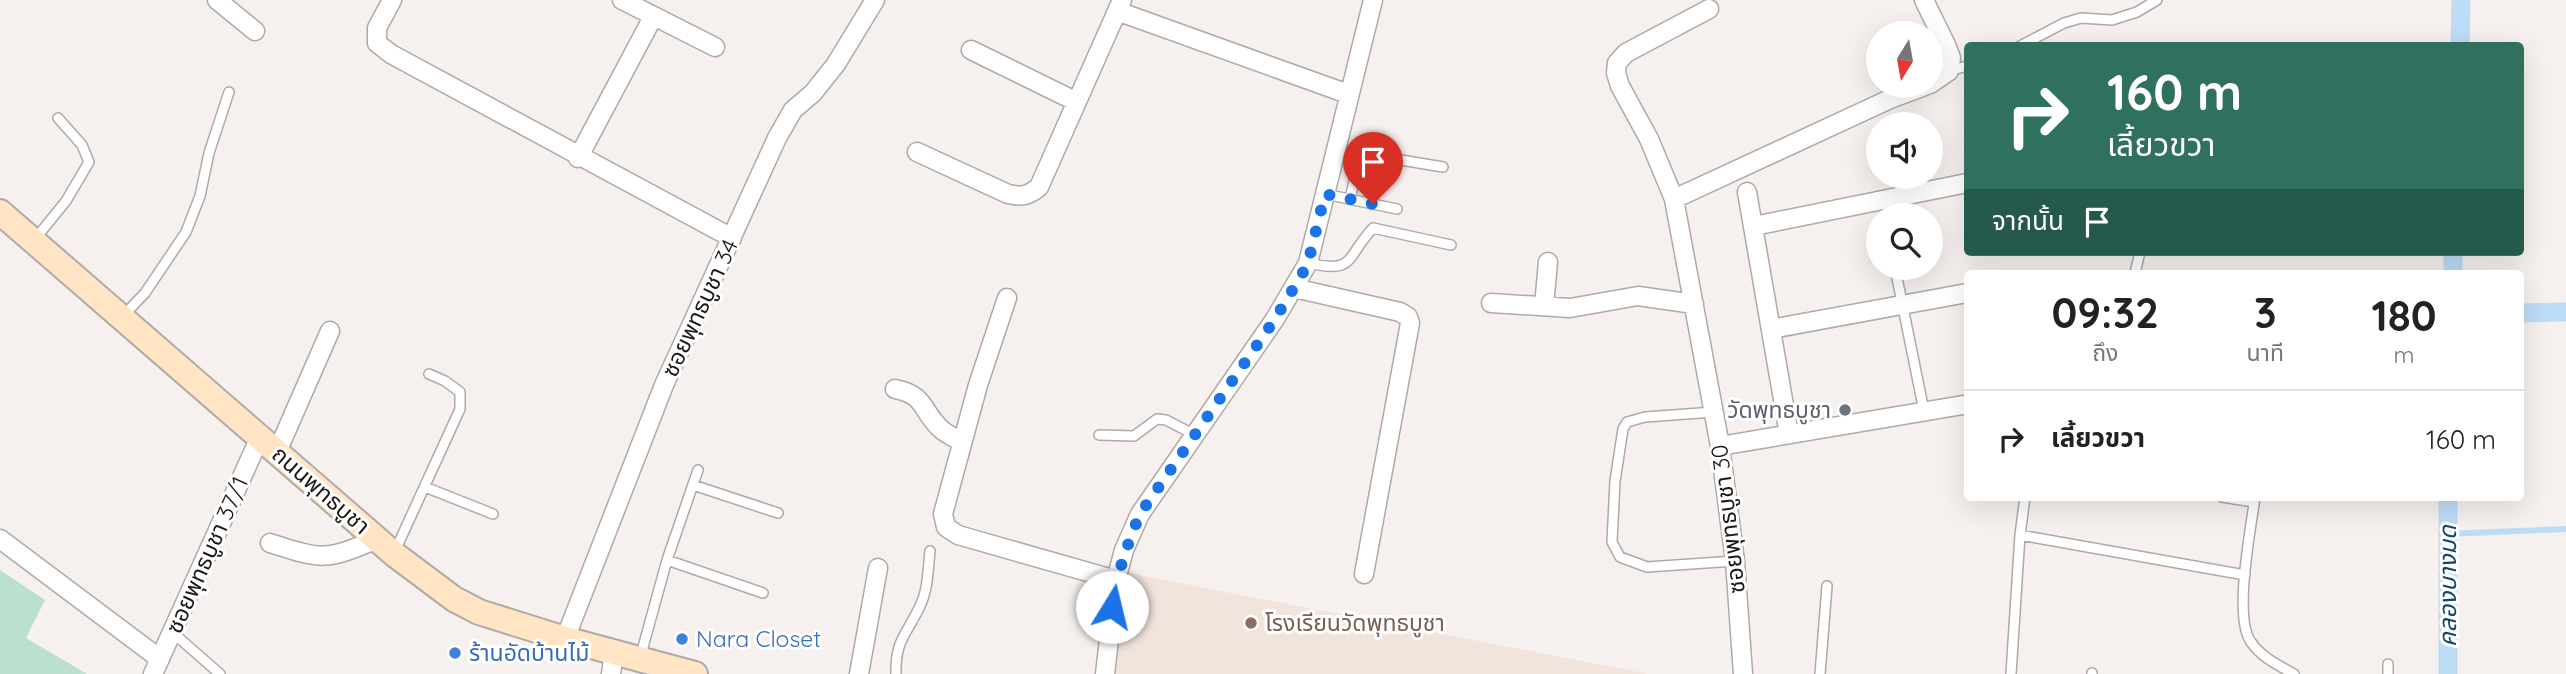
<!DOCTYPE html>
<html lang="th">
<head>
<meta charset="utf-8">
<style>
  :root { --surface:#fff; --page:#f6f6f6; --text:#222; --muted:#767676; --line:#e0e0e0 }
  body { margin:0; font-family:Quicksand,"Noto Sans Thai",sans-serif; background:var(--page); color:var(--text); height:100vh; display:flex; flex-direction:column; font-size:26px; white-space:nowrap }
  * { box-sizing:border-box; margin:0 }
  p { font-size:23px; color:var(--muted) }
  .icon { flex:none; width:38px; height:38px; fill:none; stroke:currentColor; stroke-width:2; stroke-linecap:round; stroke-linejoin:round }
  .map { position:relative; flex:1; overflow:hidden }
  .details { position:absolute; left:1964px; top:270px; width:560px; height:231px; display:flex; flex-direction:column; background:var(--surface); border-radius:7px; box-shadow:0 7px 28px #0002 }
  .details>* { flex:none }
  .top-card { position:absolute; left:1964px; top:42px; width:560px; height:214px; border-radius:7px; box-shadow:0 7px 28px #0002; background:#2f705e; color:#fff; overflow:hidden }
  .needle { width:46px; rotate:191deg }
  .buttons { position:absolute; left:1866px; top:21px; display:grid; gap:14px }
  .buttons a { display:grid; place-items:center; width:77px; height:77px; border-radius:50%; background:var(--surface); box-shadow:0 7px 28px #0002; font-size:35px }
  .pin { position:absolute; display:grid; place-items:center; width:60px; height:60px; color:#fff; margin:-72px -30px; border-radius:50% 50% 50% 0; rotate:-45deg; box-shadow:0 0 7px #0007 }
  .pin .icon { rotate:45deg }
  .me { position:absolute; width:77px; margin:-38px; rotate:9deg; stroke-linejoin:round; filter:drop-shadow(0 0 5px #0008) }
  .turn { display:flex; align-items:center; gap:24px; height:147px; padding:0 28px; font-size:32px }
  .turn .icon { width:91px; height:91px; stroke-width:2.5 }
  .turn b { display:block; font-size:49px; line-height:60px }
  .then { display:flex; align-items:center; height:66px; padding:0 28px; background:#0003; gap:14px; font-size:26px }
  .eta { display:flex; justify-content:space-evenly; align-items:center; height:119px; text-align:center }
  .eta b { font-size:42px; font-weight:700; line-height:49px }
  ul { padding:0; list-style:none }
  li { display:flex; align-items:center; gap:21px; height:98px; padding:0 28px; border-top:2px solid var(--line) }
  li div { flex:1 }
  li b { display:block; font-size:26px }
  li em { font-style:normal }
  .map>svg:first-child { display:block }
  .built { fill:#f1e4dd }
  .green { fill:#bbe0ce }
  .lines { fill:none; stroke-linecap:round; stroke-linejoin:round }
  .stream { stroke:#bddcf6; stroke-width:6 }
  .canal { stroke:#bddcf6; stroke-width:19 }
  .lane-casing { stroke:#afa9a7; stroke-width:12 }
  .street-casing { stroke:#afa9a7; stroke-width:21 }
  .secondary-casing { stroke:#afa9a7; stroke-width:28 }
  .lane { stroke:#fff; stroke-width:9 }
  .street { stroke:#fff; stroke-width:18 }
  .secondary { stroke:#ffe5c4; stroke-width:24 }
  .route { stroke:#1a73e8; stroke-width:12; stroke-dasharray:0 21.6 }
  .worship-dot { fill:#6b7280; stroke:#fff; stroke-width:2.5 }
  .education-dot { fill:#8d6e63; stroke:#fff; stroke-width:2.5 }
  .shop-dot { fill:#3f7fe0; stroke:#fff; stroke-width:2.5 }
  .labels { text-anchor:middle; stroke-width:6; stroke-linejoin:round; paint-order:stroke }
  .street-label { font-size:23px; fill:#1c1a19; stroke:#fff }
  .worship-label { font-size:23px; fill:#5b616d; stroke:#fff; text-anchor:end }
  .education-label { font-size:23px; fill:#785e54; stroke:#fff; text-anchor:start }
  .shop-label { font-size:23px; fill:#366cbe; stroke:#fff; text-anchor:start }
  .water-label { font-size:24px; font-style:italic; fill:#144568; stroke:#fff }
</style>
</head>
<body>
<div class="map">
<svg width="2566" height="674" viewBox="0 0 2566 674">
  <rect width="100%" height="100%" fill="#f6f1ee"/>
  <path class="built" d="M1123 572 1649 674H1110Z"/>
  <path class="green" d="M0 570 45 600 26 638 87 674H0Z"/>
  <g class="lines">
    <path class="stream" d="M2447 534 2566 529"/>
    <path class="canal" d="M2460 46 2461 0
      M2453 273V252
      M2520 313 2566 312
      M2448 674V497"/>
    <defs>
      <path id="lane" d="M2020 46 2064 23 2081 18 2112 20 2137 12 2157 0
        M1949 71 1967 66
        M1325 194 1397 209
        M1350 199 1357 168 1363 159 1377 156 1443 167
        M35 239 66 201 89 162 82 145 58 118
        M1308 263C1356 274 1345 258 1373 228L1451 245
        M1895 268 1924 411
        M2135 273 2140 252
        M123 316 145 293 186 232 200 196 209 153 229 92
        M1714 412 1645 417 1627 422 1623 429 1615 481 1612 542 1620 557 1647 567 1735 561
        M1099 435 1134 436 1157 419 1166 420 1195 435
        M693 485 778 513
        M425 487 493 514
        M2222 497 2254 502
        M2255 497C2251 528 2233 618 2251 642 2262 658 2278 665 2294 674
        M2020 535 2245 575
        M395 551 460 409V392L445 381 429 374
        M667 560 763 593
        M172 632 220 674
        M640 658 667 560 698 470
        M896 674C895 640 907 634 920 606 928 590 928 569 930 551
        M1820 674 1827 586
        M2011 674 2020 535 2025 497
        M2092 674V673
        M2388 674V664"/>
      <path id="street" d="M217 0 255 31
        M392 0 377 28V43L391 54 732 238
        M622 0 715 47
        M1924 0 1947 47 1951 58 1949 71 1930 84
        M1709 9 1626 53 1617 63 1616 73 1620 86 1649 139 1674 199 1890 99 1925 86
        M1117 11 1348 94
        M971 50 1075 101
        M917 152 1008 194C1022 197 1028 196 1039 187L1122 0
        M578 158 653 17
        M1747 192 1789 434
        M1674 199 1720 446 1735 561 1743 674
        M1754 226 1967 183
        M1294 288 1400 312 1408 317 1410 323 1364 574
        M1007 298 978 385 943 514 946 527 958 535 1116 580
        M1491 303 1570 308 1638 296 1694 304
        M1544 306 1548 262
        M1771 329 1967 293
        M895 389C927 395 921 412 942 430 948 435 956 438 962 442
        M1720 446 1963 405
        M277 452 330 331
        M0 539 160 659
        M270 543C323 560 325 561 377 539
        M565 639 664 385 777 138 793 110 813 93 836 64 875 0
        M153 674 260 437
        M611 674 614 652
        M859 674 878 568
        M1105 674 1116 580 1124 550 1140 514 1275 319 1308 263 1373 0"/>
      <path id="secondary" d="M0 212 394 554 454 599 479 612 565 639 695 674"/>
    </defs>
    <use href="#lane" class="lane-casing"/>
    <use href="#street" class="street-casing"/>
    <use href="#secondary" class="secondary-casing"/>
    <use href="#lane" class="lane"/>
    <use href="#street" class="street"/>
    <use href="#secondary" class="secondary"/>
  </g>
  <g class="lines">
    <path class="route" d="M1112 607C1117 574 1127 545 1140 514L1275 319 1301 276 1308 263 1325 194 1373 204"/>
  </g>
  <circle class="worship-dot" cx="1845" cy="410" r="7"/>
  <circle class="education-dot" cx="1251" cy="623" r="7"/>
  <g class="shop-dot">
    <circle cx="682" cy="639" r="7"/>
    <circle cx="455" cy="653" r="7"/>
  </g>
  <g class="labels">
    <g class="street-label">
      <text transform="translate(700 308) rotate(-65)" y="8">ซอยพุทธบูชา 34</text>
      <text transform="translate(321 490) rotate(41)" y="8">ถนนพุทธบูชา</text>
      <text transform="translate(1728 519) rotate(-97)" y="8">ซอยพุทธบูชา 30</text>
      <text transform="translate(207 555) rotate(-66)" y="8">ซอยพุทธบูชา 37/1</text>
    </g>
    <g class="worship-label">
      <text x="1831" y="418">วัดพุทธบูชา</text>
    </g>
    <g class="education-label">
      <text x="1265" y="631">โรงเรียนวัดพุทธบูชา</text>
    </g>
    <g class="shop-label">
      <text x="696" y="647">Nara Closet</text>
      <text x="469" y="661">ร้านอัดบ้านไม้</text>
    </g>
    <g class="water-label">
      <text transform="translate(2448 586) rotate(-90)" y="8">คลองบางมด</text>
    </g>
  </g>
</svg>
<div class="buttons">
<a><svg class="needle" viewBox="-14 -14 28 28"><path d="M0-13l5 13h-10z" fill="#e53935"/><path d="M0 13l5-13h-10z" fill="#767676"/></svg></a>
<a><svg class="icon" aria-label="sound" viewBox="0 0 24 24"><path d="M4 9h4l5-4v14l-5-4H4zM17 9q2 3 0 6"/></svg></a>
<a><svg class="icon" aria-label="search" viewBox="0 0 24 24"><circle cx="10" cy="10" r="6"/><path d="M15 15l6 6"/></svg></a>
</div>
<div class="pin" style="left:1373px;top:204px;background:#d93025"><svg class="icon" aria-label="arrive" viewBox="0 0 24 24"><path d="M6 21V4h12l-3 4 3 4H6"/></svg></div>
<svg class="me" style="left:1112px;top:607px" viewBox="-20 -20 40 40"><circle r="19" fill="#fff"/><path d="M0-13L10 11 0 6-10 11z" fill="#1a73e8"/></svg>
<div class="top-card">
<div class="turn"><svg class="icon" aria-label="right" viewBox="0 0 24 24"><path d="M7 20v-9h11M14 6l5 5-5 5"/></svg><div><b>160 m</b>เลี้ยวขวา</div></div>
<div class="then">จากนั้น<svg class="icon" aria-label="arrive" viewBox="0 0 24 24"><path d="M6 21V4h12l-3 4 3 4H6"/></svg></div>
</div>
<section class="details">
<div class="eta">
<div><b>09:32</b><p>ถึง</p></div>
<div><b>3</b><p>นาที</p></div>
<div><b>180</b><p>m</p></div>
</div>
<ul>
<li><svg class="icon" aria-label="right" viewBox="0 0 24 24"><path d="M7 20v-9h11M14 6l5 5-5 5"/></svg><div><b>เลี้ยวขวา</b></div><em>160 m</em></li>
</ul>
</section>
</div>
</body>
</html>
